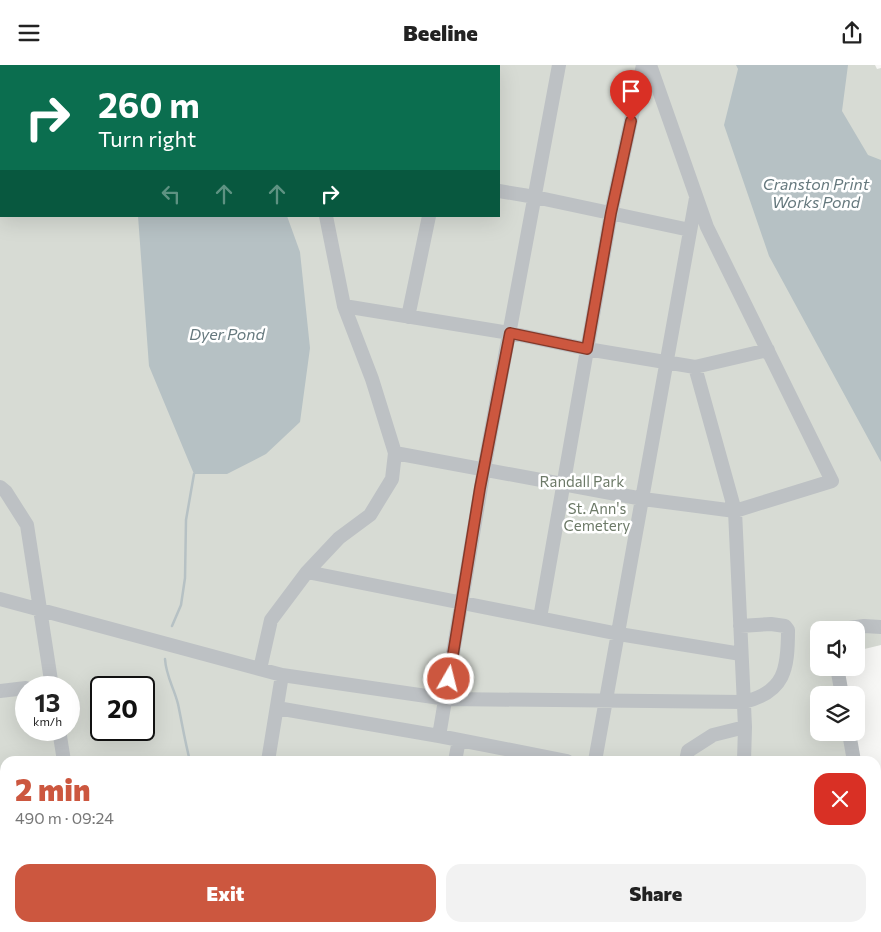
<!DOCTYPE html>
<html lang="en">
<head>
<meta charset="utf-8">
<style>
  :root { --surface:#fff; --page:#f2f2f2; --text:#222; --muted:#767676; --accent:#cc573f }
  body { margin:0; font-family:Commissioner,sans-serif; background:var(--page); color:var(--text); height:100vh; display:flex; flex-direction:column; font-size:19px; white-space:nowrap }
  * { box-sizing:border-box; margin:0 }
  p { font-size:16px; color:var(--muted) }
  .icon { flex:none; width:28px; height:28px; fill:none; stroke:currentColor; stroke-width:2; stroke-linecap:round; stroke-linejoin:round }
  .map { position:relative; flex:1; overflow:hidden }
  .sheet { position:absolute; left:0px; top:691px; width:881px; height:176px; display:flex; flex-direction:column; background:var(--surface); border-radius:15px 15px 0 0; box-shadow:0 5px 20px #0002 }
  .sheet>* { flex:none }
  .guide { position:absolute; left:0px; top:0px; width:500px; height:152px; box-shadow:0 5px 20px #0002; background:#0b6e4f; color:#fff; overflow:hidden }
  .fabs { position:absolute; left:810px; top:556px; display:grid; gap:10px }
  .fabs a { display:grid; place-items:center; width:55px; height:55px; border-radius:10px; background:var(--surface); box-shadow:0 5px 20px #0002; font-size:25px }
  .speed { position:absolute; left:15px; top:611px; display:flex; gap:10px; font-size:25px; font-weight:700; text-align:center }
  .speed>* { display:grid; place-content:center; width:65px; height:65px; border-radius:50%; background:var(--surface); box-shadow:0 5px 20px #0002; line-height:1 }
  .speed small { font-size:12px; font-weight:400 }
  .speed .limit { border:2px solid #111; border-radius:8px; background:#fff; color:#111 }
  .pin { position:absolute; display:grid; place-items:center; width:42px; height:42px; color:#fff; margin:-51px -21px; border-radius:50% 50% 50% 0; rotate:-45deg; box-shadow:0 0 5px #0007 }
  .pin .icon { rotate:45deg }
  .me { position:absolute; width:55px; margin:-28px; rotate:8deg; stroke-linejoin:round; filter:drop-shadow(0 0 4px #0008) }
  .turn { display:flex; align-items:center; gap:18px; height:105px; padding:0 15px; font-size:22px }
  .turn .icon { width:65px; height:65px; stroke-width:2.5 }
  .turn b { display:block; font-size:35px; line-height:42px }
  .lanes { display:flex; align-items:center; height:48px; padding:0 15px; background:#0003; justify-content:center; gap:25px; direction:ltr }
  .lanes .off { opacity:.35 }
  .round { display:grid; place-items:center; flex:none; width:52px; height:52px; border-radius:15px; background:var(--page) }
  .overview { display:flex; align-items:center; justify-content:space-between; height:85px; padding:0 15px }
  h1 { font-size:30px; font-weight:800; line-height:38px; color:var(--accent) }
  .action { display:flex; gap:10px; margin-top:auto; padding:10px 15px }
  .action a { flex:1; height:58px; border-radius:15px; background:var(--accent); color:#fff; font-size:20px; font-weight:800; line-height:58px; text-align:center }
  .action a+a { background:var(--page); color:var(--text) }
  header { display:flex; justify-content:space-between; align-items:center; height:65px; padding:0 15px; background:var(--surface); font-size:22px; font-weight:800 }
  .map>svg:first-child { display:block }
  .green { fill:#d7dbd4; fill-rule:evenodd }
  .water { fill:#b6c1c4 }
  .lines { fill:none; stroke-linecap:round; stroke-linejoin:round }
  .stream { stroke:#b6c1c4; stroke-width:2.5 }
  .minor { stroke:#bdc1c4; stroke-width:14 }
  .route-casing { stroke:#853929; stroke-width:12 }
  .route { stroke:#cc573f; stroke-width:9 }
  .labels { text-anchor:middle; stroke-width:5; stroke-linejoin:round; paint-order:stroke }
  .park-label { font-size:15px; fill:#6d7a68; stroke:#fff }
  .water-label { font-size:16px; font-style:italic; fill:#66797e; stroke:#fff }
</style>
</head>
<body>
<header><svg class="icon" aria-label="menu" viewBox="0 0 24 24"><path d="M4 6h16M4 12h16M4 18h16"/></svg>Beeline<svg class="icon" aria-label="share" viewBox="0 0 24 24"><path d="M12 15V3M7 8l5-5 5 5M5 13v7h14v-7"/></svg></header>
<div class="map">
<svg width="881" height="867" viewBox="0 0 881 867">
  <rect width="100%" height="100%" fill="#f7f7f5"/>
  <path class="green" d="M0 0H875L877 4 881 3V580L856 586V565H819V602L840 603 846 630H819V668H854L860 696H5V862L738 863V867H0ZM1 1H499V151H1ZM26 622H69V665H26ZM101 622H144V665H101Z"/>
  <path class="water" d="M736 0H848L842 46 868 90 881 95V397L769 191 724 60 738 4Z
    M138 151H287L300 187 310 283 300 357 266 389 227 409H194L149 301Z"/>
  <g class="lines">
    <path class="stream" d="M172 561 181 540 185 513 186 455 194 409
      M165 594C166 611 174 623 178 639 182 658 185 677 190 696
      M166 867 167 862"/>
    <path class="minor" d="M303 1V0
      M370 1V0
      M457 1V0
      M499 126 535 132 690 165
      M326 151 344 241 510 268 587 284 695 302 768 285
      M408 252 429 151
      M395 388 643 434 735 446 832 416 707 162 650 0
      M0 422 6 427 27 460 52 622
      M307 507 619 569 741 589
      M0 534 282 610 447 634 744 637C785 627 788 604 788 565L785 561 771 559 740 561
      M540 553 611 148 643 0
      M835 565 864 561 881 562
      M837 602 842 630
      M260 604 271 555 307 507 339 473 370 450 392 414 395 388 372 314 344 241
      M0 626 26 623
      M277 643 439 671 567 696
      M59 665 64 696
      M849 668 854 696
      M439 671 484 404 559 0
      M268 696 282 610
      M455 696 459 675
      M595 696 696 133
      M686 696 688 686 713 670 745 662 735 446 695 302
      M744 696 745 662
      M0 721H5
      M876 812 881 836
      M0 822 5 821
      M424 862 451 867
      M869 862 881 866
      M237 867 238 862
      M564 867 565 862
      M647 867V862
      M739 867V862"/>
  </g>
  <g class="lines">
    <defs>
      <path id="route" d="M449 614 480 423 510 268 587 284 611 148 631 56"/>
    </defs>
    <use href="#route" class="route-casing"/>
    <use href="#route" class="route"/>
  </g>
  <g class="labels">
    <g class="park-label">
      <text x="582" y="422">Randall Park</text>
      <text x="597" y="449">St. Ann's<tspan x="597" dy="17">Cemetery</tspan></text>
    </g>
    <g class="water-label">
      <text x="816" y="125">Cranston Print<tspan x="816" dy="18">Works Pond</tspan></text>
      <text x="227" y="275">Dyer Pond</text>
    </g>
  </g>
</svg>
<div class="fabs">
<a><svg class="icon" aria-label="sound" viewBox="0 0 24 24"><path d="M4 9h4l5-4v14l-5-4H4zM17 9q2 3 0 6"/></svg></a>
<a><svg class="icon" aria-label="layers" viewBox="0 0 24 24"><path d="M12 4l9 5-9 5-9-5zM3 14l9 5 9-5"/></svg></a>
</div>
<div class="speed"><div>13<small>km/h</small></div><div class="limit">20</div></div>
<div class="pin" style="left:631px;top:56px;background:#d93025"><svg class="icon" aria-label="arrive" viewBox="0 0 24 24"><path d="M6 21V4h12l-3 4 3 4H6"/></svg></div>
<svg class="me" style="left:449px;top:614px" viewBox="-20 -20 40 40"><circle r="17" fill="#cc573f" stroke="#fff" stroke-width="3"/><path d="M0-11L8 9 0 5-8 9z" fill="#fff"/></svg>
<div class="guide">
<div class="turn"><svg class="icon" aria-label="right" viewBox="0 0 24 24"><path d="M7 20v-9h11M14 6l5 5-5 5"/></svg><div><b>260 m</b>Turn right</div></div>
<div class="lanes"><svg class="icon off" aria-label="left" viewBox="0 0 24 24"><path d="M17 20v-9H6M10 6l-5 5 5 5"/></svg><svg class="icon off" aria-label="ahead" viewBox="0 0 24 24"><path d="M12 20V5M6 11l6-6 6 6"/></svg><svg class="icon off" aria-label="ahead" viewBox="0 0 24 24"><path d="M12 20V5M6 11l6-6 6 6"/></svg><svg class="icon" aria-label="right" viewBox="0 0 24 24"><path d="M7 20v-9h11M14 6l5 5-5 5"/></svg></div>
</div>
<section class="sheet">
<div class="overview"><div><h1>2 min</h1><p>490 m · 09:24</p></div><a class="round" style="background:#d93025;color:#fff"><svg class="icon" aria-label="close" viewBox="0 0 24 24"><path d="M6 6l12 12M18 6L6 18"/></svg></a></div>
<div class="action"><a>Exit</a><a>Share</a></div>
</section>
</div>
</body>
</html>
